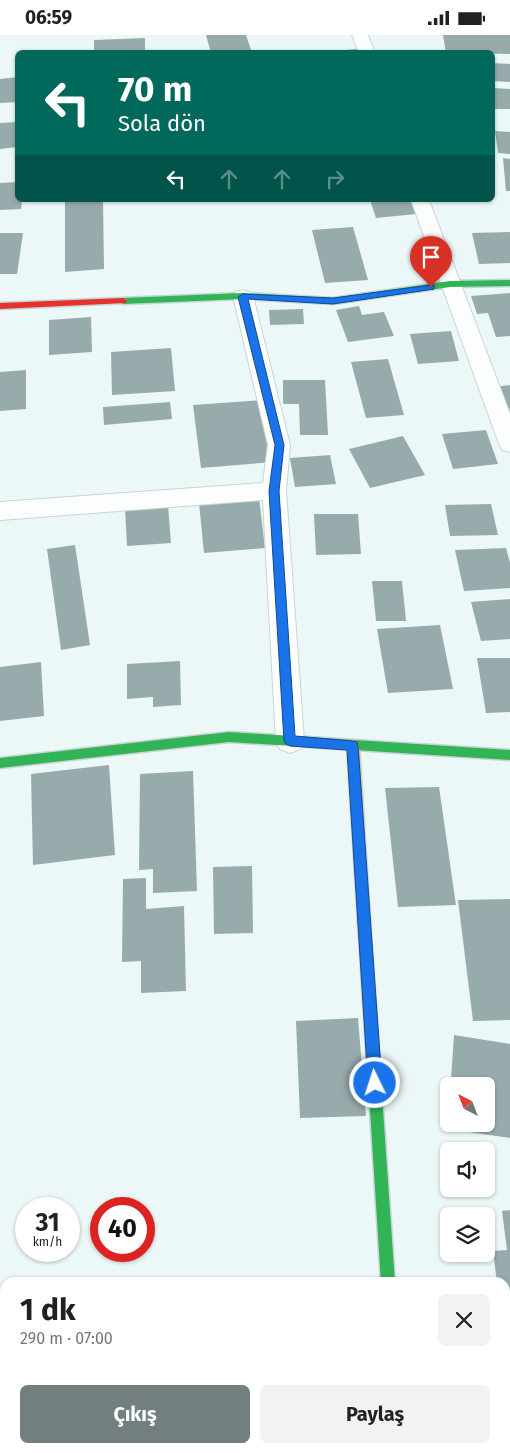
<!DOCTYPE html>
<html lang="tr">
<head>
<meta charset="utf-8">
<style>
  :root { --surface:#fff; --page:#f2f2f2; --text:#202124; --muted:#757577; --accent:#737e7f }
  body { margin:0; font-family:"Fira Sans",sans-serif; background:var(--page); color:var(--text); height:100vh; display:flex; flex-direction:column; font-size:19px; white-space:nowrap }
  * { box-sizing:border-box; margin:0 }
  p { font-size:16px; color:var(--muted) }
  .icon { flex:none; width:28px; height:28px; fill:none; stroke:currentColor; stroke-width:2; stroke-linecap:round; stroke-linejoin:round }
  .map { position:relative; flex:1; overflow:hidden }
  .drawer { position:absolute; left:0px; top:1242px; width:510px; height:176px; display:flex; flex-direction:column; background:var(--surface); border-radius:15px 15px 0 0; box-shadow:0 1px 4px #0004 }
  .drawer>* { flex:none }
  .hud { position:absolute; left:15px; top:15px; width:480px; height:152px; border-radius:8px; box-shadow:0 1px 4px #0004; background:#00695c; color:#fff; overflow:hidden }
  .needle { width:32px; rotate:318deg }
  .tools { position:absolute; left:440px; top:1042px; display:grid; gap:10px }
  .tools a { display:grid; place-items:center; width:55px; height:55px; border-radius:8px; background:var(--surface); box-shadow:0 1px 4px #0004; font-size:25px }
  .speed { position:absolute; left:15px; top:1162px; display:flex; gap:10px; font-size:25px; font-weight:700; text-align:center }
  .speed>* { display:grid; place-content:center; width:65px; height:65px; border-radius:50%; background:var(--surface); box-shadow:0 1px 4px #0004; line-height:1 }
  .speed small { font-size:12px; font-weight:400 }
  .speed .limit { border:8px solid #d22; background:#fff; color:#111 }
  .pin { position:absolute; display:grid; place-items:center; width:42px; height:42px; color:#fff; margin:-51px -21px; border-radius:50% 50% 50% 0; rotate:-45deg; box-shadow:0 0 5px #0007 }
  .pin .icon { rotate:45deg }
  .me { position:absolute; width:55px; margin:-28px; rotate:356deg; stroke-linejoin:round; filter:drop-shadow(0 0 4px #0008) }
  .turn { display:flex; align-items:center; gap:18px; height:105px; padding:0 20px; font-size:22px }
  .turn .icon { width:65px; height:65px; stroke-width:2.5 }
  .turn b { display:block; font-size:35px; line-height:42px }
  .lanes { display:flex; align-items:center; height:48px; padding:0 20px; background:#0003; justify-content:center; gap:25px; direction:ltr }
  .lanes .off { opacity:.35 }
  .round { display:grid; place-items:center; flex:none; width:52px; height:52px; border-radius:8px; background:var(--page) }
  .overview { display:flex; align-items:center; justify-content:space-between; height:85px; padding:0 20px }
  h1 { font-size:30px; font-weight:700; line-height:38px }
  .action { display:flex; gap:10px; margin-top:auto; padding:10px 20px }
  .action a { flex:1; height:58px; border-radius:8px; background:var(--accent); color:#fff; font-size:20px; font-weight:700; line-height:58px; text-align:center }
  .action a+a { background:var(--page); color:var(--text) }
  .status { display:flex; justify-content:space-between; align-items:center; height:35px; padding:0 25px; background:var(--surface); direction:ltr }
  .status svg { height:14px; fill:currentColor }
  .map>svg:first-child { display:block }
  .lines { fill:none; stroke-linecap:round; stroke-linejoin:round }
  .stream { fill:#f8d5ec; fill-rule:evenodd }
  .building { fill:#97abad }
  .street-casing { stroke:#cad4d5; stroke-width:2 }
  .fast-casing { stroke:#cad4d5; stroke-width:3 }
  .slow-casing { stroke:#cad4d5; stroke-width:3 }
  .jam-casing { stroke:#cad4d5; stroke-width:3 }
  .street { fill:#fcfefe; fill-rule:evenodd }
  .fast { fill:#30b455; fill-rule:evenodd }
  .slow { fill:#ff9f0a; fill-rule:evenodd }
  .jam { fill:#e5322d; fill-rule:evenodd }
  .route { fill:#1a73e8; stroke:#114b97 }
</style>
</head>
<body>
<div class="status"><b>06:59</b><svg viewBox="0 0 49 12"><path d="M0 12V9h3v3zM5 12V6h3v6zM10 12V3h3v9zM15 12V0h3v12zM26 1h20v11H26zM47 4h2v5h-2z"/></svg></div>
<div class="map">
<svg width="510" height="1418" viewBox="0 0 510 1418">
  <rect width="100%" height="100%" fill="#ecf7f8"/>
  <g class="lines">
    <path class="stream" d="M77 1414H98L97 1418H75Z
      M102 1414H117L119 1418H103Z"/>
  </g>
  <path class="building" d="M206 0H246L252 18H211Z
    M443 0H510V19L446 18Z
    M145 3V18H94V5Z
    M357 14 358 18H334V16Z
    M492 28 510 29V47L492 46Z
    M18 42V67L0 68V44Z
    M492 53 510 54V74H492Z
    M18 87V112L0 114V88Z
    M495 96 510 97V119L498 118Z
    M503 123 510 124V156H506Z
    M18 147V165H22L21 174 0 175V148Z
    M65 165H103L104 234 65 237Z
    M370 165H411L416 179 376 183Z
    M353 192 368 245 325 248 312 195Z
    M510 197V228L479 229 472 198Z
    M0 198H23L17 239H0Z
    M510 258V301L496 302 488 278 477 279 471 261Z
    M359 271 362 280 384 277 394 301 348 307 336 275Z
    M303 274 304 289 270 290 269 275Z
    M91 282 92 317 49 320V285Z
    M451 296 459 326 418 329 410 299Z
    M171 313 175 356 112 360 111 317Z
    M388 324 404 380 366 383 351 327Z
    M26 335V374L0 376V337Z
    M283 345H325L328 400H300L299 369H283Z
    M510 350V387L494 352Z
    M263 365 273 427 201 433 193 370Z
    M170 367 172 384 104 390 103 372Z
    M486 395 498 429 453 434 442 399Z
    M403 401 425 440 370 453 349 414Z
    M330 420 336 449 295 452 290 423Z
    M259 463 265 513 204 518 199 468Z
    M491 469 498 500 450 501 445 470Z
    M168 470 171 508 127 511 125 473Z
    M314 479H358L361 519 316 520Z
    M75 510 90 610 61 615 47 514Z
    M506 513 510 528V553L464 556 455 515Z
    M372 546H402L406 586H376Z
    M510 564V604L481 606 471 567Z
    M440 590 453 654 388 658 377 594Z
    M477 623H510V677L486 678Z
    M180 626 181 670 153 672V662L127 664V629Z
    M41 627 44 681 0 686V632Z
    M109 730 115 820 33 830 31 739Z
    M193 736 197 856 153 858V834L139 835 140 739Z
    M439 752 456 870 398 872 385 753Z
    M252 831 253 898 214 899 213 832Z
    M146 843V874L184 871 186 956 141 958V926L122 927 123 844Z
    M510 864V985L473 986 458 865Z
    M358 983 366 1081 300 1083 296 986Z
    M454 1000 510 1009V1103L462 1096V1089H486V1051H464V1046L451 1044Z
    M510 1175V1273H505V1248H497L493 1216 507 1215 502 1176Z"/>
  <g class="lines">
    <defs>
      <path id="street" d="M352 0H368L375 18H359Z
        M411 165H429L510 379V417L502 415 499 409Z
        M243 255 250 257 253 261 290 410 286 456 304 706 300 714 290 718 280 714 276 706 263 465 0 485V467L263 448 268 410 233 261 236 257Z
        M5 1360V1398L0 1399V1361Z
        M213 1414H259L260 1418H214Z
        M380 1414H418V1418H380Z"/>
      <path id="fast" d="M510 245V251L450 252 333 269 243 264 123 269 119 266 123 263 243 258 333 263 450 246Z
        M229 697 510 715V725L229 707 0 733V723Z
        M364 880 368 882 370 886 395 1248H381L358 886 360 882Z"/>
      <path id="slow" d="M353 705 357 707 359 710 370 886 368 890 364 892 360 890 358 886 347 710 349 707Z"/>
      <path id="jam" d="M123 263 127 266 126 268 0 274V268Z"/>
    </defs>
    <use href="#street" class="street-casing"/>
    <use href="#fast" class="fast-casing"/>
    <use href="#slow" class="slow-casing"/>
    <use href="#jam" class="jam-casing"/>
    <use href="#street" class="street"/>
    <use href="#fast" class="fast"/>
    <use href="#slow" class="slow"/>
    <use href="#jam" class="jam"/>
  </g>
  <path class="route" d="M431 250H434V254L333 269 248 264 284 410 279 456 295 701 352 706 357 707 358 710 382 1048 380 1053 375 1055 370 1053 368 1048 347 715 290 711 286 709 284 706 269 456 275 410 238 262 243 259 333 263Z"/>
</svg>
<div class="tools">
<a><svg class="needle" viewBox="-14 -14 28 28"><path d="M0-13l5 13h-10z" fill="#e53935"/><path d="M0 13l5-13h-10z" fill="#757577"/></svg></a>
<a><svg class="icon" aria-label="sound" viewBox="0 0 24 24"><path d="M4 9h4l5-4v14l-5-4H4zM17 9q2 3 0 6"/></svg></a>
<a><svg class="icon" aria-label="layers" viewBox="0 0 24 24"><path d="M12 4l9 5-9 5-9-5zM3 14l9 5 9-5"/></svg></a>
</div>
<div class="speed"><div>31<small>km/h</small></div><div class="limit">40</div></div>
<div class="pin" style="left:431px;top:252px;background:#d93025"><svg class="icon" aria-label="arrive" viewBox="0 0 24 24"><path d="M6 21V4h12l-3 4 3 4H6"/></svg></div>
<svg class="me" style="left:375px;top:1048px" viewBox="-20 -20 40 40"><circle r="17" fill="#1a73e8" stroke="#fff" stroke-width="3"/><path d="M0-11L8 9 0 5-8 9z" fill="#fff"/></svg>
<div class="hud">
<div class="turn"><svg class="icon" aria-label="left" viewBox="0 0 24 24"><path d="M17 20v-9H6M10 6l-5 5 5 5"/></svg><div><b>70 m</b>Sola dön</div></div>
<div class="lanes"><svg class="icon" aria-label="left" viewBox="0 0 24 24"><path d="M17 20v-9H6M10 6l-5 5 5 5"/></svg><svg class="icon off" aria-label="ahead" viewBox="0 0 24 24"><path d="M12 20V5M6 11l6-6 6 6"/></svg><svg class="icon off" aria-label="ahead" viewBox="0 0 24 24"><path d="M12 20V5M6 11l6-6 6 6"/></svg><svg class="icon off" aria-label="right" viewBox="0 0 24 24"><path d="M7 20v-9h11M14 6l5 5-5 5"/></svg></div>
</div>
<section class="drawer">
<div class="overview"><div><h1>1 dk</h1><p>290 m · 07:00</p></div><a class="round"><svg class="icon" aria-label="close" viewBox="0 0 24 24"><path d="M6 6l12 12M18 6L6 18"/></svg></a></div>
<div class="action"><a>Çıkış</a><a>Paylaş</a></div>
</section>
</div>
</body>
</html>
